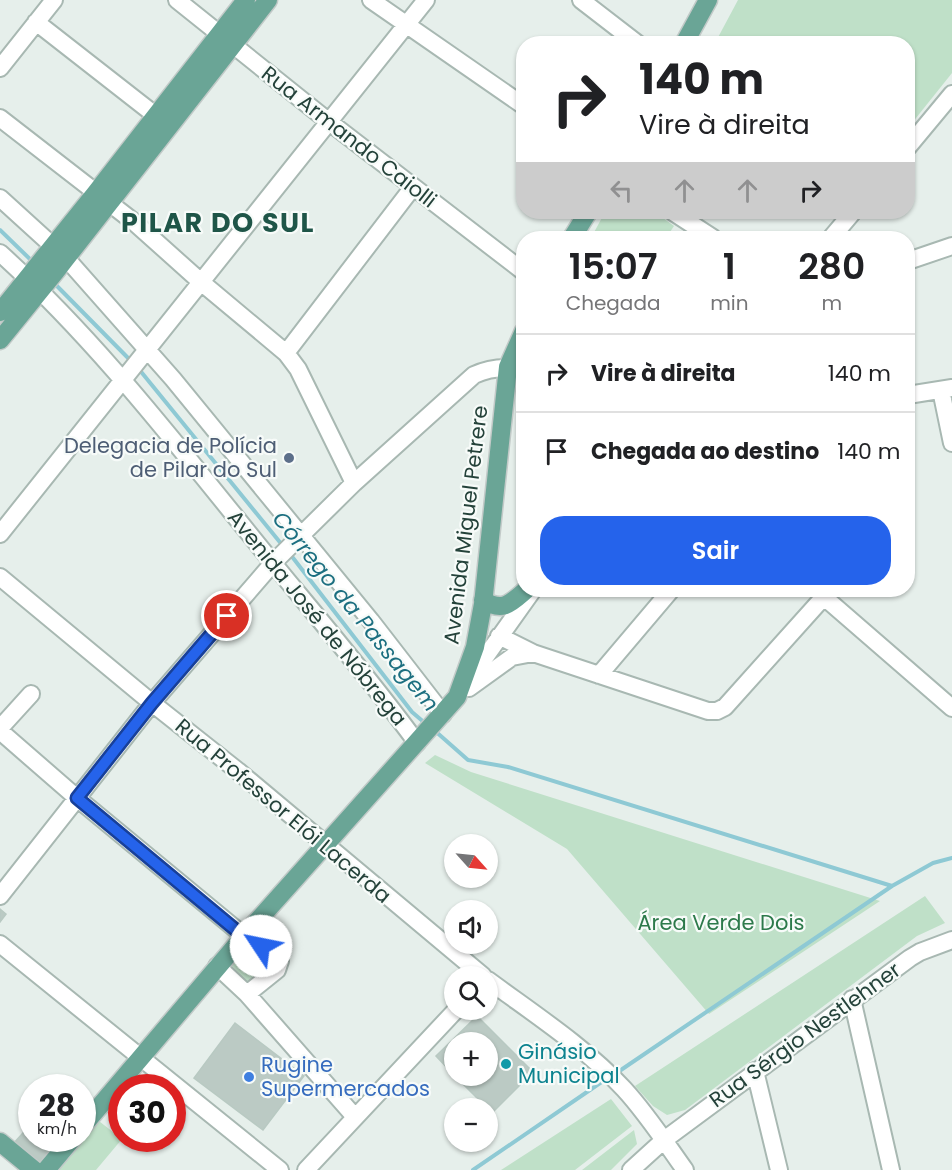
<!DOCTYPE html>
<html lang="pt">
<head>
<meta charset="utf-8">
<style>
  :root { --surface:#fff; --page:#f6f6f6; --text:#202124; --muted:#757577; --line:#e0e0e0; --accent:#2563eb }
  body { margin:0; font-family:Poppins,sans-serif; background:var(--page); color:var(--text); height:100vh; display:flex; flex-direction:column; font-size:22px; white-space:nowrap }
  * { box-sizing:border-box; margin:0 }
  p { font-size:20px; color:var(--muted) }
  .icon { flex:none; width:33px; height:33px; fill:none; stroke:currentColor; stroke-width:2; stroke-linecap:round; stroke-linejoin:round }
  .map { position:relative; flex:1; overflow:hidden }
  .side { position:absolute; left:516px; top:231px; width:399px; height:366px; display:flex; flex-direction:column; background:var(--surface); border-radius:24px; box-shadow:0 2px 4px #0004 }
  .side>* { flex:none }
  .guide { position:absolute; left:516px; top:36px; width:399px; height:183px; border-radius:24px; box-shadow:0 2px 4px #0004; background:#fff; color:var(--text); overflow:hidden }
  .needle { width:39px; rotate:117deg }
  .buttons { position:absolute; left:444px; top:834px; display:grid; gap:12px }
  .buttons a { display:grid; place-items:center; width:54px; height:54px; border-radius:50%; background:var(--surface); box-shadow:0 2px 4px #0004; font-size:30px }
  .speed { position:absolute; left:18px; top:1074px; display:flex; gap:12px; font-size:30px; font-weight:700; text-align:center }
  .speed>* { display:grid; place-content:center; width:78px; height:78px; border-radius:50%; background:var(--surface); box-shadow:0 2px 4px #0004; line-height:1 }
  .speed small { font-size:15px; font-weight:400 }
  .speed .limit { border:9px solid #d22; background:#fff; color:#111 }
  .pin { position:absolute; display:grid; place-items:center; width:51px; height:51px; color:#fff; margin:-26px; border:3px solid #fff; border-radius:50%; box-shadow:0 2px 6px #0007 }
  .me { position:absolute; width:66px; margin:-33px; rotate:304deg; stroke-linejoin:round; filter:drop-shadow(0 0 4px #0008) }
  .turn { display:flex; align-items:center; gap:21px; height:126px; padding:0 24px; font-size:27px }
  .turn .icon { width:78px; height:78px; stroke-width:2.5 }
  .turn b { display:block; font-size:42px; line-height:51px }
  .lanes { display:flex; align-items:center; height:57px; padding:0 24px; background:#0003; justify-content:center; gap:30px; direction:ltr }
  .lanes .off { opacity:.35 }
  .eta { display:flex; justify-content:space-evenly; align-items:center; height:102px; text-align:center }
  .eta b { font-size:36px; font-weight:600; line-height:42px }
  .cta { display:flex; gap:12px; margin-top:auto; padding:12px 24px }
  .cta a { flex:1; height:69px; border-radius:24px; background:var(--accent); color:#fff; font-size:24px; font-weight:600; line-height:69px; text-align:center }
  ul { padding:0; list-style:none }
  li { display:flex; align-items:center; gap:18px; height:78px; padding:0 24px; border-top:2px solid var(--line) }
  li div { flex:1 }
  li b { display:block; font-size:22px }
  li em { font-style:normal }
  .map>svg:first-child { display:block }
  .green { fill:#bfe0c8 }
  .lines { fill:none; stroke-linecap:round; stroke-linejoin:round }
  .stream { stroke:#8ec9d4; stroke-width:4 }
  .building { fill:#bbcac4; stroke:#b8c9c2; stroke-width:1.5 }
  .minor-casing { stroke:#a8b8b2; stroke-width:20 }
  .major-casing { stroke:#c2cac8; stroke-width:21 }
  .minor { stroke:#fff; stroke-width:16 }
  .major { stroke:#6aa596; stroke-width:18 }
  .route-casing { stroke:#184099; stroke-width:15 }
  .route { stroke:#2563eb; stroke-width:10 }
  .service-dot { fill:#5c6f8a; stroke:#f7fbf9; stroke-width:2 }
  .culture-dot { fill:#0f9aa8; stroke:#f7fbf9; stroke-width:2 }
  .shop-dot { fill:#3f7fe0; stroke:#f7fbf9; stroke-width:2 }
  .labels { text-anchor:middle; stroke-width:4.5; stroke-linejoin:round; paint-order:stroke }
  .street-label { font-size:21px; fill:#24423a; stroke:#f7fbf9 }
  .service-label { font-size:21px; fill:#4e5e75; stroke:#f7fbf9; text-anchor:end }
  .park-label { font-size:21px; fill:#2d7a4b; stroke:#f7fbf9 }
  .culture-label { font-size:21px; fill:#0d838f; stroke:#f7fbf9; text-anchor:start }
  .shop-label { font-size:21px; fill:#366cbe; stroke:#f7fbf9; text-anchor:start }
  .water-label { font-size:22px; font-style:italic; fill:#1c6f80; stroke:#f7fbf9 }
  .district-label { font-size:27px; font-weight:bold; letter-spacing:1.5px; fill:#1f5548; stroke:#f7fbf9 }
</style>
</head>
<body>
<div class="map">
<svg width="952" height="1170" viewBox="0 0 952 1170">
  <rect width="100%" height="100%" fill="#e6efeb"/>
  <path class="green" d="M738 0H952V73L908 128V44L715 43Z
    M605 212H655L674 226 666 238H591Z
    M435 755 471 772 880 901 709 1014 567 849 425 763Z
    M925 896 945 923 917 936 685 1110 667 1115 653 1106 635 1086Z
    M249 940 271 958 273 965 248 984 229 963Z
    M611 1099 632 1126 575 1170H501Z
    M95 1118 122 1139 96 1170H54L78 1139 82 1138 83 1133Z
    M634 1130 637 1144 611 1170H582Z"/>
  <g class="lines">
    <path class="stream" d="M0 230 34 263
      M54 283 131 361
      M138 368 283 546
      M290 554 412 712 426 724
      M434 730 468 760 508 767 892 886
      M615 1074 892 886 933 863 952 858
      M473 1170 606 1079"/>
  </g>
  <path class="building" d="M0 909 6 914 0 922Z
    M477 1016 533 1072 492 1113 455 1076H488V1042H454V1075L436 1056Z
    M235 1023 304 1076 263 1130 194 1078Z
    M32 1123V1138H64L42 1165 14 1143Z"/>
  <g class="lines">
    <defs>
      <path id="minor" d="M177 0 328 121 524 272
        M371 0 524 106
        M581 0 638 44
        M36 22 155 115
        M0 68 54 0
        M0 118 134 222 201 282 286 353 298 369 354 483
        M908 147 952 94
        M0 198 66 258 173 379 371 621 443 714
        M673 212 713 238
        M831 238 853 212
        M0 253C92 336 169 435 247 531 303 601 364 670 417 743
        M908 261 952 246
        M286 353 413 187
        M941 390 952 443
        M908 395 952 388
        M0 534 426 0
        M0 577 152 703 238 771 483 976
        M824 597 952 708
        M499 636 533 653 708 711H717L725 707 830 590
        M599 675 671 590
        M464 687 533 590
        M469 688 512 657 533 653
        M0 728 31 694
        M0 731 77 798 244 936 278 957 280 961 277 970 247 994
        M0 896 152 703 273 563 354 483 474 375C491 367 506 366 524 370
        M0 944 280 1170
        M217 966 247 994 355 1117
        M488 980C534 1014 585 1047 624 1089 647 1114 665 1142 685 1170
        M852 999 891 1170
        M755 1071 779 1170
        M306 1170 456 1010
        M631 1170 664 1140 910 958 920 952 952 940"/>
      <path id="major" d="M684 44 708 0
        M572 238 588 212
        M0 312 95 194 246 0
        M0 340 56 271 268 0
        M483 600C503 613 511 603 526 590
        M82 1127 244 936 457 697 475 647 483 604 508 367 524 331
        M0 1142 34 1170
        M46 1170 73 1138"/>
    </defs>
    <use href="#minor" class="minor-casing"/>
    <use href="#major" class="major-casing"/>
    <use href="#minor" class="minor"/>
    <use href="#major" class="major"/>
  </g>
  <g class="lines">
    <defs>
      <path id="route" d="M227 616 152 703 77 798 243 936 261 946"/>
    </defs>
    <use href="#route" class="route-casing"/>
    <use href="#route" class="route"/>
  </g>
  <circle class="service-dot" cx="289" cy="458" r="6"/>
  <circle class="culture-dot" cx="506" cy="1064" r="6"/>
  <circle class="shop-dot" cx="249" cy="1077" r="6"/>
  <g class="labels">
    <g class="street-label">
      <text transform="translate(349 137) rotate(38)" y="7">Rua Armando Caiolli</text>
      <text transform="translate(466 525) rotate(-83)" y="7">Avenida Miguel Petrere</text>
      <text transform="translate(317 618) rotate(51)" y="7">Avenida José de Nóbrega</text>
      <text transform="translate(283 811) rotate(40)" y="7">Rua Professor Elói Lacerda</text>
      <text transform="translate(805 1035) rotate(-36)" y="7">Rua Sérgio Nestlehner</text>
    </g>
    <g class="service-label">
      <text x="277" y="453">Delegacia de Polícia<tspan x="277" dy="24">de Pilar do Sul</tspan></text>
    </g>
    <g class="park-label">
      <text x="721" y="930">Área Verde Dois</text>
    </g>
    <g class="culture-label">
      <text x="518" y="1059">Ginásio<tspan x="518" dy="24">Municipal</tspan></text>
    </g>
    <g class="shop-label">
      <text x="261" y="1072">Rugine<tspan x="261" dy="24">Supermercados</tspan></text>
    </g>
    <g class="water-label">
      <text transform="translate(356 611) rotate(51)" y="8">Córrego da Passagem</text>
    </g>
    <g class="district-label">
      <text x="218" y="232">PILAR DO SUL</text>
    </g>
  </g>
</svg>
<div class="buttons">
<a><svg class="needle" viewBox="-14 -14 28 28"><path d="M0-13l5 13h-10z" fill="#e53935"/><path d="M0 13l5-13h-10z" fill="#757577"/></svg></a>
<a><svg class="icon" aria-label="sound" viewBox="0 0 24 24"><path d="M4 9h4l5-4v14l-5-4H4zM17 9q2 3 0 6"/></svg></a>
<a><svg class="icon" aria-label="search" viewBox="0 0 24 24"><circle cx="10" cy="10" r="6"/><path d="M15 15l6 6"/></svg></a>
<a>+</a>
<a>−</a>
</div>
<div class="speed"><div>28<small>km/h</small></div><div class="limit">30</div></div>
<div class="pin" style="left:227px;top:616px;background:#d93025"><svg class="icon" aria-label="arrive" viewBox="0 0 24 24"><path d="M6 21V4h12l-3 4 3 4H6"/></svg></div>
<svg class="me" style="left:261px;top:946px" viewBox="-20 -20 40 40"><circle r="19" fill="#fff"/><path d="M0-13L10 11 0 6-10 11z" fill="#2563eb"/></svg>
<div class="guide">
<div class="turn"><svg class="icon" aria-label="right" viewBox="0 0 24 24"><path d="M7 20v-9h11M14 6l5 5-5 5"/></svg><div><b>140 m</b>Vire à direita</div></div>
<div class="lanes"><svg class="icon off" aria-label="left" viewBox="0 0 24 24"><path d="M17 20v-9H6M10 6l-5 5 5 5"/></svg><svg class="icon off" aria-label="ahead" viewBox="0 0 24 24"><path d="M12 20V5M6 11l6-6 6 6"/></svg><svg class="icon off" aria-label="ahead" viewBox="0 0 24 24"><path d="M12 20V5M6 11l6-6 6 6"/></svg><svg class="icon" aria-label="right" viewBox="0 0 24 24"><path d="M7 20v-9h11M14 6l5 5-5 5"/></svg></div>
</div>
<section class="side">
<div class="eta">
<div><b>15:07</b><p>Chegada</p></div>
<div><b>1</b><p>min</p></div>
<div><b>280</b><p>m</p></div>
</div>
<ul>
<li><svg class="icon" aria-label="right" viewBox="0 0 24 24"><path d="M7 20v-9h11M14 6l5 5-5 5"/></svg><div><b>Vire à direita</b></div><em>140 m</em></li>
<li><svg class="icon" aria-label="arrive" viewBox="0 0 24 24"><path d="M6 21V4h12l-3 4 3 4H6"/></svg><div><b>Chegada ao destino</b></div><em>140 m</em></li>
</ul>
<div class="cta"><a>Sair</a></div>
</section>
</div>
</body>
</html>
